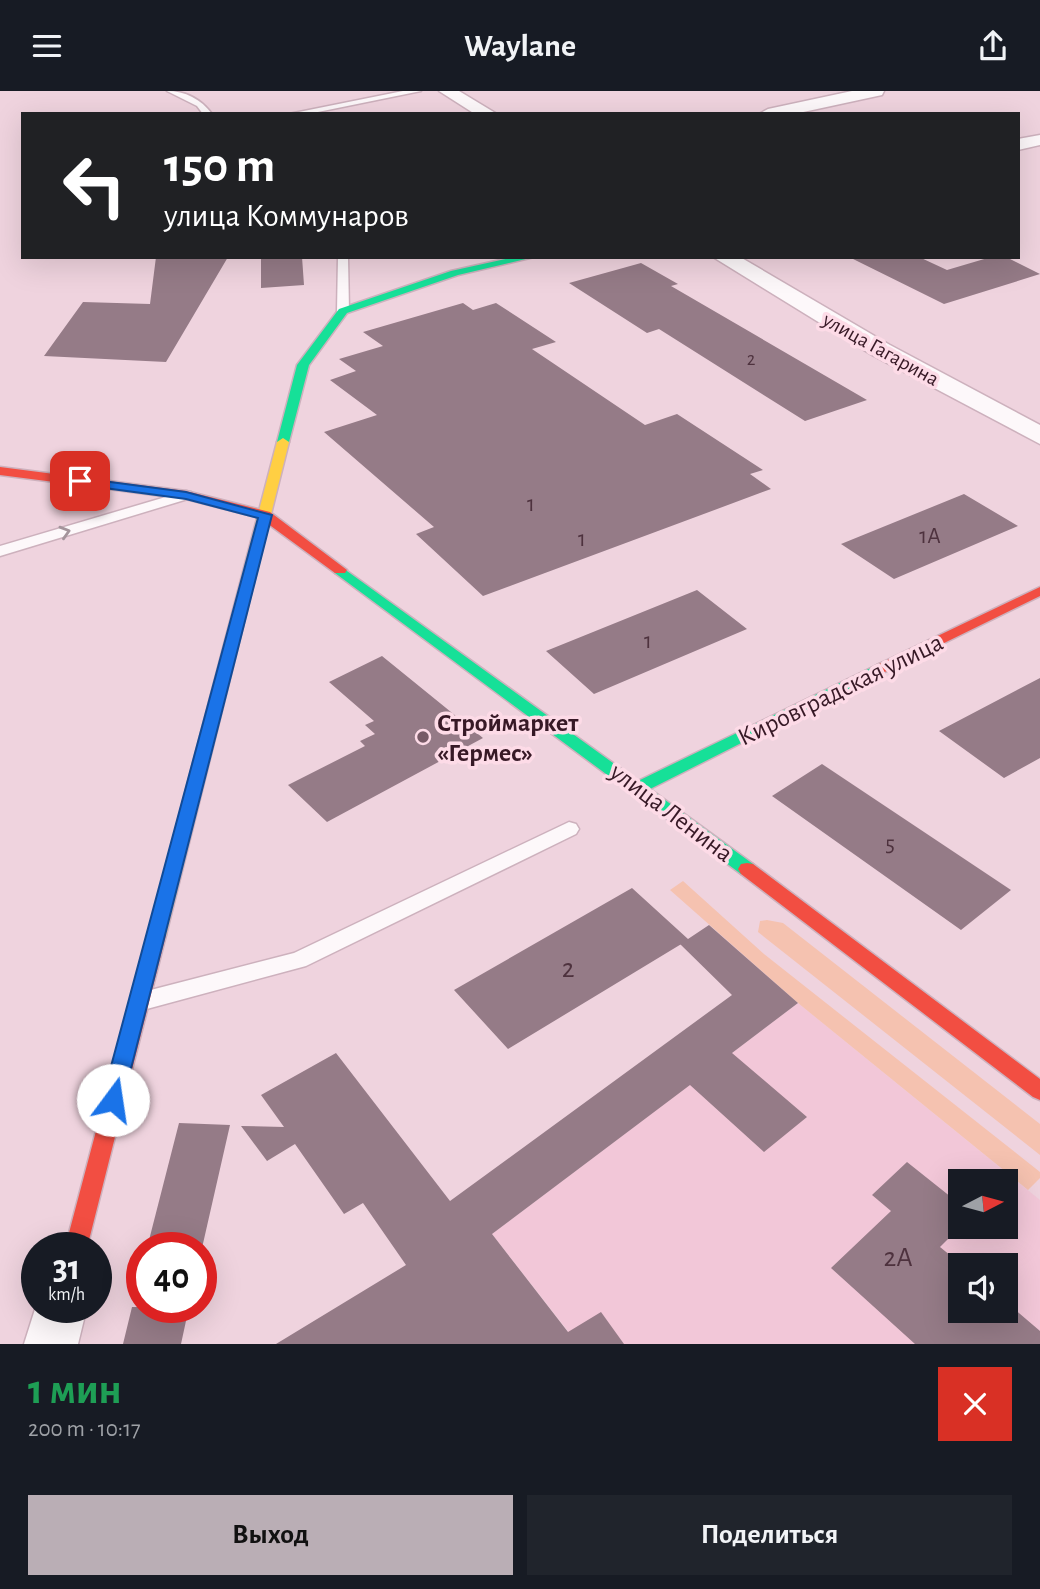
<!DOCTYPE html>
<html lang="ru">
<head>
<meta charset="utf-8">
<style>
  :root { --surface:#171b24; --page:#20242c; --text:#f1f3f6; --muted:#9ea1a6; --accent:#baaeb5 }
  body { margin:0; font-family:"Alegreya Sans",sans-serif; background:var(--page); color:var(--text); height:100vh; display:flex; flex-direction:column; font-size:26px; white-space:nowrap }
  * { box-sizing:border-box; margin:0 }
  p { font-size:23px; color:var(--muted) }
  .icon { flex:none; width:38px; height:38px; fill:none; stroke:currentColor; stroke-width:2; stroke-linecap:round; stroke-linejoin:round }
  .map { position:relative; height:1253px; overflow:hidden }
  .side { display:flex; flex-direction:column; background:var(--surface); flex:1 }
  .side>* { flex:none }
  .guide { position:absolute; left:21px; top:21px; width:999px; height:147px; border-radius:0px; box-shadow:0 7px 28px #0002; background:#202124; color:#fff; overflow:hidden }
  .needle { width:46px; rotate:84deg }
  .fabs { position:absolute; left:948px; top:1078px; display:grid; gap:14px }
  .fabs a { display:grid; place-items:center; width:70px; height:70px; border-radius:0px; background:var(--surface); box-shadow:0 7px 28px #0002; font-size:35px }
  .speed { position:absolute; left:21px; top:1141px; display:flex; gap:14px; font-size:35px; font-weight:700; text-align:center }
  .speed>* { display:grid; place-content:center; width:91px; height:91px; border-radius:50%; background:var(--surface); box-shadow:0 7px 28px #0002; line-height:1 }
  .speed small { font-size:18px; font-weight:400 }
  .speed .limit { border:10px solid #d22; background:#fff; color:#111 }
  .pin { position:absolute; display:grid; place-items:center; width:60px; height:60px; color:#fff; margin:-30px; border-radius:14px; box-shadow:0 4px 10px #0006 }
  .me { position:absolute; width:77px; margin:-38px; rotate:14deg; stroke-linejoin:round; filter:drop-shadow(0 0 5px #0008) }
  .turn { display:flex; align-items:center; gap:24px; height:147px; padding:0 28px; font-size:32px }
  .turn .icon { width:91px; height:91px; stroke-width:2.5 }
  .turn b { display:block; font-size:49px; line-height:60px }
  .round { display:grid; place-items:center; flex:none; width:74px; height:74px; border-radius:0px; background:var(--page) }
  .head { display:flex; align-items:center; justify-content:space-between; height:119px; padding:0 28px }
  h1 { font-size:42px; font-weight:700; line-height:52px; color:#1e9e55 }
  .cta { display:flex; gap:14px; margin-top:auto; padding:14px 28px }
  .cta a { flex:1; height:80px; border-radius:0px; background:var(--accent); color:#111; font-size:28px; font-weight:700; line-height:80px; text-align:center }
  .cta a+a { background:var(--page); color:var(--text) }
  header { display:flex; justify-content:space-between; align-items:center; height:91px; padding:0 28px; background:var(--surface); font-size:32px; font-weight:700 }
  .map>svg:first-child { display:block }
  .built { fill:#f2c7d8; fill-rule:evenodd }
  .green { fill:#f5c2b0 }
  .building { fill:#957b87 }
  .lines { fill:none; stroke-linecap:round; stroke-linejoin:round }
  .lane-casing { stroke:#cdb1bd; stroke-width:3 }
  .street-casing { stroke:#cdb1bd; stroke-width:3 }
  .fast-casing { stroke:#cdb1bd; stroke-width:3 }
  .slow-casing { stroke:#cdb1bd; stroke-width:3 }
  .jam-casing { stroke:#cdb1bd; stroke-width:3 }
  .lane { fill:#fdf8fa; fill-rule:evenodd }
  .street { fill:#fdf8fa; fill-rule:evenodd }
  .fast { fill:#16e098; fill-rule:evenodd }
  .slow { fill:#ffcf43; fill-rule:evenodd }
  .jam { fill:#f24e42; fill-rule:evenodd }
  .oneway { stroke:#a4949b }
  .route { fill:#1a73e8; stroke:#114b97; stroke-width:2 }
  .poi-dot { fill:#775a66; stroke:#fddbe7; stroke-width:2.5 }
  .labels { text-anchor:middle; stroke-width:7; stroke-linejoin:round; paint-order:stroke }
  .far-number-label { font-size:19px; fill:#4e323e }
  .far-street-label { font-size:21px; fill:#371926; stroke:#fddbe7 }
  .number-label { font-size:23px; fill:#4e323e }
  .street-label { font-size:26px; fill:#371926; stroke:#fddbe7 }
  .poi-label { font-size:26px; font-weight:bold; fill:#371926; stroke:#fddbe7; text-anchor:start }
  .near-number-label { font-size:28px; fill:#4e323e }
</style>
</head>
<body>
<header><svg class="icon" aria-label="menu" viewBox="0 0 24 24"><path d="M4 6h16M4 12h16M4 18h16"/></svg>Waylane<svg class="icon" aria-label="share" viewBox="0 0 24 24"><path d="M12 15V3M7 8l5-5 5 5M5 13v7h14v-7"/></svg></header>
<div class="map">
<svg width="1040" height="1253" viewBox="0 0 1040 1253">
  <rect width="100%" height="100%" fill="#efd3de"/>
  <path class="built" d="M798 912 1040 1109V1253H550L568 1240 492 1143ZM961 1090H1006V1136H961ZM961 1174H1006V1220H961Z"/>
  <path class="green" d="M683 790 764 863 1040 1081V1087L1028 1099 798 912 670 799Z
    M767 829 783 832 1040 1033V1064L758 841 760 830Z"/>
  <path class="building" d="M156 166H228L166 271 44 265 83 211 150 213Z
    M261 166H302L304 194 261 197Z
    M849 166H919L947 179 991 166H1006L1040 183 944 213Z
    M641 172 678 193 671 195 867 309 805 330 659 238 647 242 569 192Z
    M463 212 473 219 496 212 556 251 532 258 645 334 677 323 763 379 750 383 771 398 483 505 416 443 434 436 324 341 377 324 330 289 356 280 339 268 383 255 363 241Z
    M964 403 1018 435 894 488 841 453Z
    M697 499 747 538 594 603 546 560Z
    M382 565 483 647 327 731 288 694 365 655 360 650 375 643 365 634 374 630 329 591Z
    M1040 587V667L1004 687 939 640Z
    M822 673 1011 799 961 839 772 705Z
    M632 797 688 848 709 834 798 912 732 962 807 1026 764 1061 690 994 492 1143 568 1241 601 1221 624 1253H276L406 1174 363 1112 344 1123 295 1053 267 1070 241 1035 284 1036 261 1004 336 962 450 1110 732 904 680 853 683 852 508 958 454 899Z
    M179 1032 230 1034 202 1157H147Z
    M907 1071 961 1114V1135L940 1156 962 1174 961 1220H1006V1211L1040 1240V1253H915L831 1177 891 1120 872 1104Z
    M132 1216H189L181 1253H123Z"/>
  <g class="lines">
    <defs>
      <path id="lane" d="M167 0C185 0 201 8 212 23H203L197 15Z
        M403 0H421L308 23H289Z
        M338 166H348L349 220 343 223 337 220Z
        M186 400 191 401V407L0 465V455Z
        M569 731 576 733 579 738 576 743 306 875 143 919 135 916 132 910 135 904 143 901 294 862Z"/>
      <path id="street" d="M439 0H459L497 23H475Z
        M852 0H884L882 4 794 23H759L768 18Z
        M1040 44V54L1018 59V48Z
        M713 166H740L890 254 1040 334V353L872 264Z
        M37 1212V1216H87L78 1253H24Z"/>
      <path id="fast" d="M514 166H534L458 184 347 222 309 274 289 351 283 355 279 354 277 351 297 274 339 218 451 180Z
        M340 475 638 690 877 574 882 572 890 577 650 698 753 773 756 778 753 783H741L335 482 333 479Z"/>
      <path id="slow" d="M283 347 289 351 166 844 164 849 157 851 150 849 148 844 277 351Z"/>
      <path id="jam" d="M0 376 186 400 270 421 347 479 345 482H335L260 427 186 408 0 384Z
        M1040 496V505L887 580 882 582 874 577 877 574Z
        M747 772 753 773 1040 988V1009L1033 1006 741 783 738 778 741 773Z
        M157 837 164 839 166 844 87 1157H65L148 844 150 839Z"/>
    </defs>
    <use href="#lane" class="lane-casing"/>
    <use href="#street" class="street-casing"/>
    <use href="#fast" class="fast-casing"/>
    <use href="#slow" class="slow-casing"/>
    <use href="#jam" class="jam-casing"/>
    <use href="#lane" class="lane"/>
    <use href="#street" class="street"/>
    <use href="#fast" class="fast"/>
    <use href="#slow" class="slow"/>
    <use href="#jam" class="jam"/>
  </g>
  <defs><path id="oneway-chevron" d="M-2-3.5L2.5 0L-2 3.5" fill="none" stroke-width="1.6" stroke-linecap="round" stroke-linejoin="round" transform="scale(1.75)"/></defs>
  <use class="oneway" href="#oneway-chevron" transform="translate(65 441) rotate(-17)"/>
  <path class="route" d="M80 387 186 401 272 424 123 1009 120 1015 113 1018 105 1015 102 1009 258 427 186 408 75 393 73 390Z"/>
  <circle class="poi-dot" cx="423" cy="646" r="7"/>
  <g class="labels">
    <g class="far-number-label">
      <text x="751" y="274">2</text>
    </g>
    <g class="far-street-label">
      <text transform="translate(881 258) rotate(29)" y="7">улица Гагарина</text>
    </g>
    <g class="number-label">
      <text x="531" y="420">1</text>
      <text x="930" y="452">1А</text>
      <text x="582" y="455">1</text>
      <text x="648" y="557">1</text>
      <text x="890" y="760">5</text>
    </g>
    <g class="street-label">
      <text transform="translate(840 598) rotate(-26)" y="9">Кировградская улица</text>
      <text transform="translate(672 721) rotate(37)" y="9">улица Ленина</text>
    </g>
    <g class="poi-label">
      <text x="437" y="640">Строймаркет<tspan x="437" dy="30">«Гермес»</tspan></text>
    </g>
    <g class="near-number-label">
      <text x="568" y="886">2</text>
      <text x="898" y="1175">2А</text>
    </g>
  </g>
</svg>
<div class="fabs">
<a><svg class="needle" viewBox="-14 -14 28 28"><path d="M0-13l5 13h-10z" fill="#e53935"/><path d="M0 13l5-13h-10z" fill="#9ea1a6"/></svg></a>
<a><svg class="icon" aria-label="sound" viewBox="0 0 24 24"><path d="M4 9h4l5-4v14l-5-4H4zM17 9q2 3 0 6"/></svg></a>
</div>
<div class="speed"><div>31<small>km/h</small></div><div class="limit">40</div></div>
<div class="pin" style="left:80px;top:390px;background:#d93025"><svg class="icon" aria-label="arrive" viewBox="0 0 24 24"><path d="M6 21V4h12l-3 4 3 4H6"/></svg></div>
<svg class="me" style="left:113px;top:1009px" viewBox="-20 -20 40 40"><circle r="19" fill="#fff"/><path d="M0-13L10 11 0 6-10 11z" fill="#1a73e8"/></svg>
<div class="guide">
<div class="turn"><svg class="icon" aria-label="left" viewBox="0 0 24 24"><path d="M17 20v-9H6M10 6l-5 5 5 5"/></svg><div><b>150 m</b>улица Коммунаров</div></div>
</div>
</div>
<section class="side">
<div class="head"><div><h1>1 мин</h1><p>200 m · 10:17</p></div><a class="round" style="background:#d93025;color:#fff"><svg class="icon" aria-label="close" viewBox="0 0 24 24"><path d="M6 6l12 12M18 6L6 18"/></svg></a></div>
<div class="cta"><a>Выход</a><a>Поделиться</a></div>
</section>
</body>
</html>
